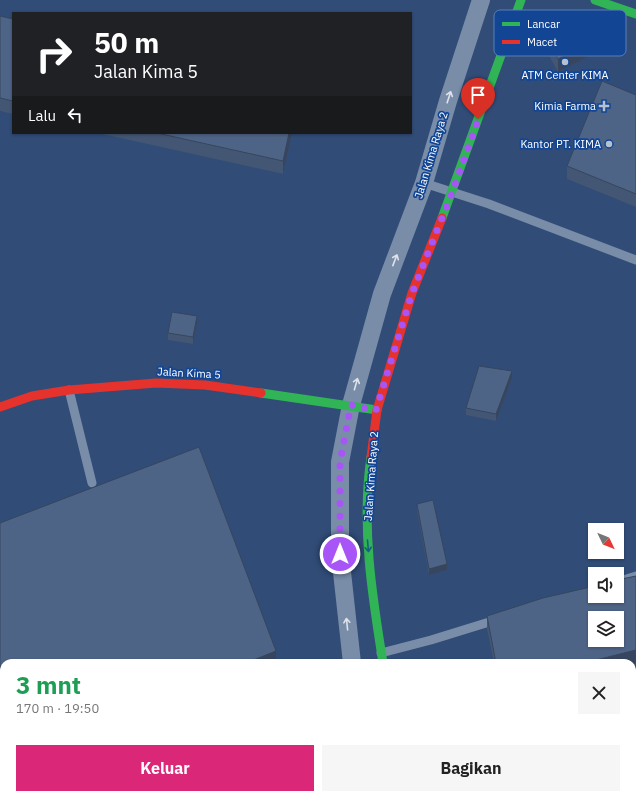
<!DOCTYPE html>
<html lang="id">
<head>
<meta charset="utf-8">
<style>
  :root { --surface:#fff; --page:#f6f6f6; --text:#222; --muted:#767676; --accent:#db2777 }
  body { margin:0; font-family:"IBM Plex Sans",sans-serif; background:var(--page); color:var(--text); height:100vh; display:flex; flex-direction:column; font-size:15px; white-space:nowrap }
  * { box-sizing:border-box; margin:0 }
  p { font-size:13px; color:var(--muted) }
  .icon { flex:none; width:22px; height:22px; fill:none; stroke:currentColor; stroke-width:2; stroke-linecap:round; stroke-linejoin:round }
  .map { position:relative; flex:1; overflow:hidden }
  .sheet { position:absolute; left:0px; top:659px; width:636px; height:140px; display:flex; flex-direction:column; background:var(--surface); border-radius:12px 12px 0 0; box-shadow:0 1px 3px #0004 }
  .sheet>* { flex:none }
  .banner { position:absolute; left:12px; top:12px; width:400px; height:122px; border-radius:0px; box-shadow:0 1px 3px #0004; background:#202124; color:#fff; overflow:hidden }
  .needle { width:26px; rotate:133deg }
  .fabs { position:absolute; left:588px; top:523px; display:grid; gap:8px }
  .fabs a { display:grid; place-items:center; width:36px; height:36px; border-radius:0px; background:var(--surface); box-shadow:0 1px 3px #0004; font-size:20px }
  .pin { position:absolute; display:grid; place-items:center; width:34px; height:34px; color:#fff; margin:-41px -17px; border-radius:50% 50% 50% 0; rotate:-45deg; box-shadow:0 0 4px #0007 }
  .pin .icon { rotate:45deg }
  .me { position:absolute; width:44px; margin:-22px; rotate:0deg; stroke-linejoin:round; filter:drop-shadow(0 0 3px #0008) }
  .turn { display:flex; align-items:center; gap:14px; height:84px; padding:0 16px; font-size:18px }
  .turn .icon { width:52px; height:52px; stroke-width:2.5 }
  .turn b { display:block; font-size:28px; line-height:34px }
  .then { display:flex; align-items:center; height:38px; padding:0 16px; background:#0003; gap:8px; font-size:15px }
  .round { display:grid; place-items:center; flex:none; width:42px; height:42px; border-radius:0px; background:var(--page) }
  .head { display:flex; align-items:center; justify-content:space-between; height:68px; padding:0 16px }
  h1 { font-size:24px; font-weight:700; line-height:30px; color:#1e9e55 }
  .primary-button { display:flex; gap:8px; margin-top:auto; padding:8px 16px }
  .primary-button a { flex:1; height:46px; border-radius:0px; background:var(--accent); color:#fff; font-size:16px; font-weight:700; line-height:46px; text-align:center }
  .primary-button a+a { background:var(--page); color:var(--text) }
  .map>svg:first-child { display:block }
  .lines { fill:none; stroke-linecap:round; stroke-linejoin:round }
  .lane { stroke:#798da9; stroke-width:9 }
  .street { stroke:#798da9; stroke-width:18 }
  .fast { stroke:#30b455; stroke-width:9 }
  .jam { stroke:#e5322d; stroke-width:9 }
  .wall { fill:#435673 }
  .shaded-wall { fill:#37465e }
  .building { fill:#4e6486; stroke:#37465e; fill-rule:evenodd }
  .oneway { stroke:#dee2ea }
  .oneway2 { stroke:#185c88 }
  .route { stroke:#a855f7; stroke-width:7; stroke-dasharray:0 12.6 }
  .poi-dot { fill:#b7c0cf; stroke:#124695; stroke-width:1.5 }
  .labels { text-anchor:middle; stroke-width:3.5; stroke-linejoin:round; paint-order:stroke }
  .poi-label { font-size:11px; fill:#fff; stroke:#124695; text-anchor:end }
  .street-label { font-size:11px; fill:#fff; stroke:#124695 }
  .key { fill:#124695; stroke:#597eb5; stroke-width:1 }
  .key-label { font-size:11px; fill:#fff }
</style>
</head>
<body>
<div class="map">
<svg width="636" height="799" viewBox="0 0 636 799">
  <rect width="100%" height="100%" fill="#304c77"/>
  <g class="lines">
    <path class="lane" d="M424 183 489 204 636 260
      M69 390 92 483
      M617 582 636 576
      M381 653 431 640 499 619
      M297 799 312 795"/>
    <path class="street" d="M352 663 340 554V462L351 405 382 294 424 183 448 101 481 0
      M386 795 388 799
      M414 795 415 799"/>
    <path class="fast" d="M595 0 636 14
      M442 218 521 0
      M261 393 377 410
      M371 457C361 525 372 595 383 663"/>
    <path class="jam" d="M0 407 32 396 69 390 156 383 205 385 261 393
      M371 457 377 410 412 293 442 218"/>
  </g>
  <path class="wall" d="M0 16 13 19V114L0 111Z
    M547 39 597 52 558 72 547 52Z
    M636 95V207L567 179V166Z
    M98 133H292L283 174Z
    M197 323 193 344 168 340V333Z
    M512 378 496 421 466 415V408Z
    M417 504 447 570 429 575 417 510Z
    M0 523 276 663H4V754L0 743Z
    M636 576V663L632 664V663H494L487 629V616Z
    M487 795H536V799H488Z"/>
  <path class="shaded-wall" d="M597 39V52L558 72V59Z
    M289 133H292L283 174V161Z
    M197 316V323L193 344V337Z
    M512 371V378L496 421V414Z
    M447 564V570L429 575V569Z
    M636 650V663L632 664V663H584Z
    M276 651V663H246Z
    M525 795H536V799H511Z"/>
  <path class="building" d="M0 16 13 19V101L0 98Z
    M587 19 597 39 558 59 547 39Z
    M602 81 636 95V194L567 166Z
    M157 133H289L283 161Z
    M172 312 197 316 193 337 168 333Z
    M479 366 512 371 496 414 466 408Z
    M199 447 276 651 246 663H4V741L0 730V523Z
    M433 500 447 564 429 569 417 504Z
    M636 576V650L584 663H496L487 616 543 598 595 586V596H617V580ZM595 618H617V640H595Z
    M83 795H95L97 799H73Z
    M490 795H525L511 799H491Z"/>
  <defs><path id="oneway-shaft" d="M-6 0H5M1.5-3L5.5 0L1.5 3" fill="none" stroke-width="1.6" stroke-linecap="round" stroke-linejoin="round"/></defs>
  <g class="oneway">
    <use href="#oneway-shaft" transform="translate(449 97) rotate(-72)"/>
    <use href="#oneway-shaft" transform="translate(395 260) rotate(-69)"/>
    <use href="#oneway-shaft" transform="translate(356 384) rotate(-74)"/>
    <use href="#oneway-shaft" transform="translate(347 624) rotate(-96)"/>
  </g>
  <use class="oneway2" href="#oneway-shaft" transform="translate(368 546) rotate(85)"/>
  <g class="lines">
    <path class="route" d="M340 554V462L351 405 376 410 412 293 452 193 478 119"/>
  </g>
  <g class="poi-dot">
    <circle cx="565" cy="62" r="4"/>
    <path d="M602 100h4v4h4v4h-4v4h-4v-4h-4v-4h4z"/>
    <circle cx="609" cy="144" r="4"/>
  </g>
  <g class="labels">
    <g class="poi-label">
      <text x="565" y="79" text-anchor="middle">ATM Center KIMA</text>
      <text x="596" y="110">Kimia Farma</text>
      <text x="601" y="148">Kantor PT. KIMA</text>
    </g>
    <g class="street-label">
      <text transform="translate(431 155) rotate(-73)" y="4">Jalan Kima Raya 2</text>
      <text transform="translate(189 373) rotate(3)" y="4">Jalan Kima 5</text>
      <text transform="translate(371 476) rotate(-86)" y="4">Jalan Kima Raya 2</text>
    </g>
  </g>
  <rect x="494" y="10" width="132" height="46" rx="6" class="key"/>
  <rect x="502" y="22" width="18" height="4" fill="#30b455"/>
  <rect x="502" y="40" width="18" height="4" fill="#e5322d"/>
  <g class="key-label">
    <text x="527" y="28">Lancar</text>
    <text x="527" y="46">Macet</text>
  </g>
</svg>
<div class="fabs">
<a><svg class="needle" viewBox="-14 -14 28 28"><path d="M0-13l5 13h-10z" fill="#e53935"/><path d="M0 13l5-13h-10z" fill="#767676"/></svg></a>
<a><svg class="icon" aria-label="sound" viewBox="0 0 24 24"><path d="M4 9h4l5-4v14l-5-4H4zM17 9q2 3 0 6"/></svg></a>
<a><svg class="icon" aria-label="layers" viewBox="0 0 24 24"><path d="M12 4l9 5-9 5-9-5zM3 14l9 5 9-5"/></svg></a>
</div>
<div class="pin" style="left:478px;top:119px;background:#d93025"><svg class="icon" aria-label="arrive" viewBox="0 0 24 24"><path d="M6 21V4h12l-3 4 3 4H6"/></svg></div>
<svg class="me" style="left:340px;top:554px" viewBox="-20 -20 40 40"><circle r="17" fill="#a855f7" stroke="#fff" stroke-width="3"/><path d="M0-11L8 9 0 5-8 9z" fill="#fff"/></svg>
<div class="banner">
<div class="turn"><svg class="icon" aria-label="right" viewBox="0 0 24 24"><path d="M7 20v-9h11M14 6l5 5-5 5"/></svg><div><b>50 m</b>Jalan Kima 5</div></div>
<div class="then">Lalu<svg class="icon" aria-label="left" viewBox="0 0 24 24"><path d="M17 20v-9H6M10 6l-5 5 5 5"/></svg></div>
</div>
<section class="sheet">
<div class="head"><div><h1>3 mnt</h1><p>170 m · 19:50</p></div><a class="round"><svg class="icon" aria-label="close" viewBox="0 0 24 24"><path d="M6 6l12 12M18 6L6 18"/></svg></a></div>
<div class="primary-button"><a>Keluar</a><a>Bagikan</a></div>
</section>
</div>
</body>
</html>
